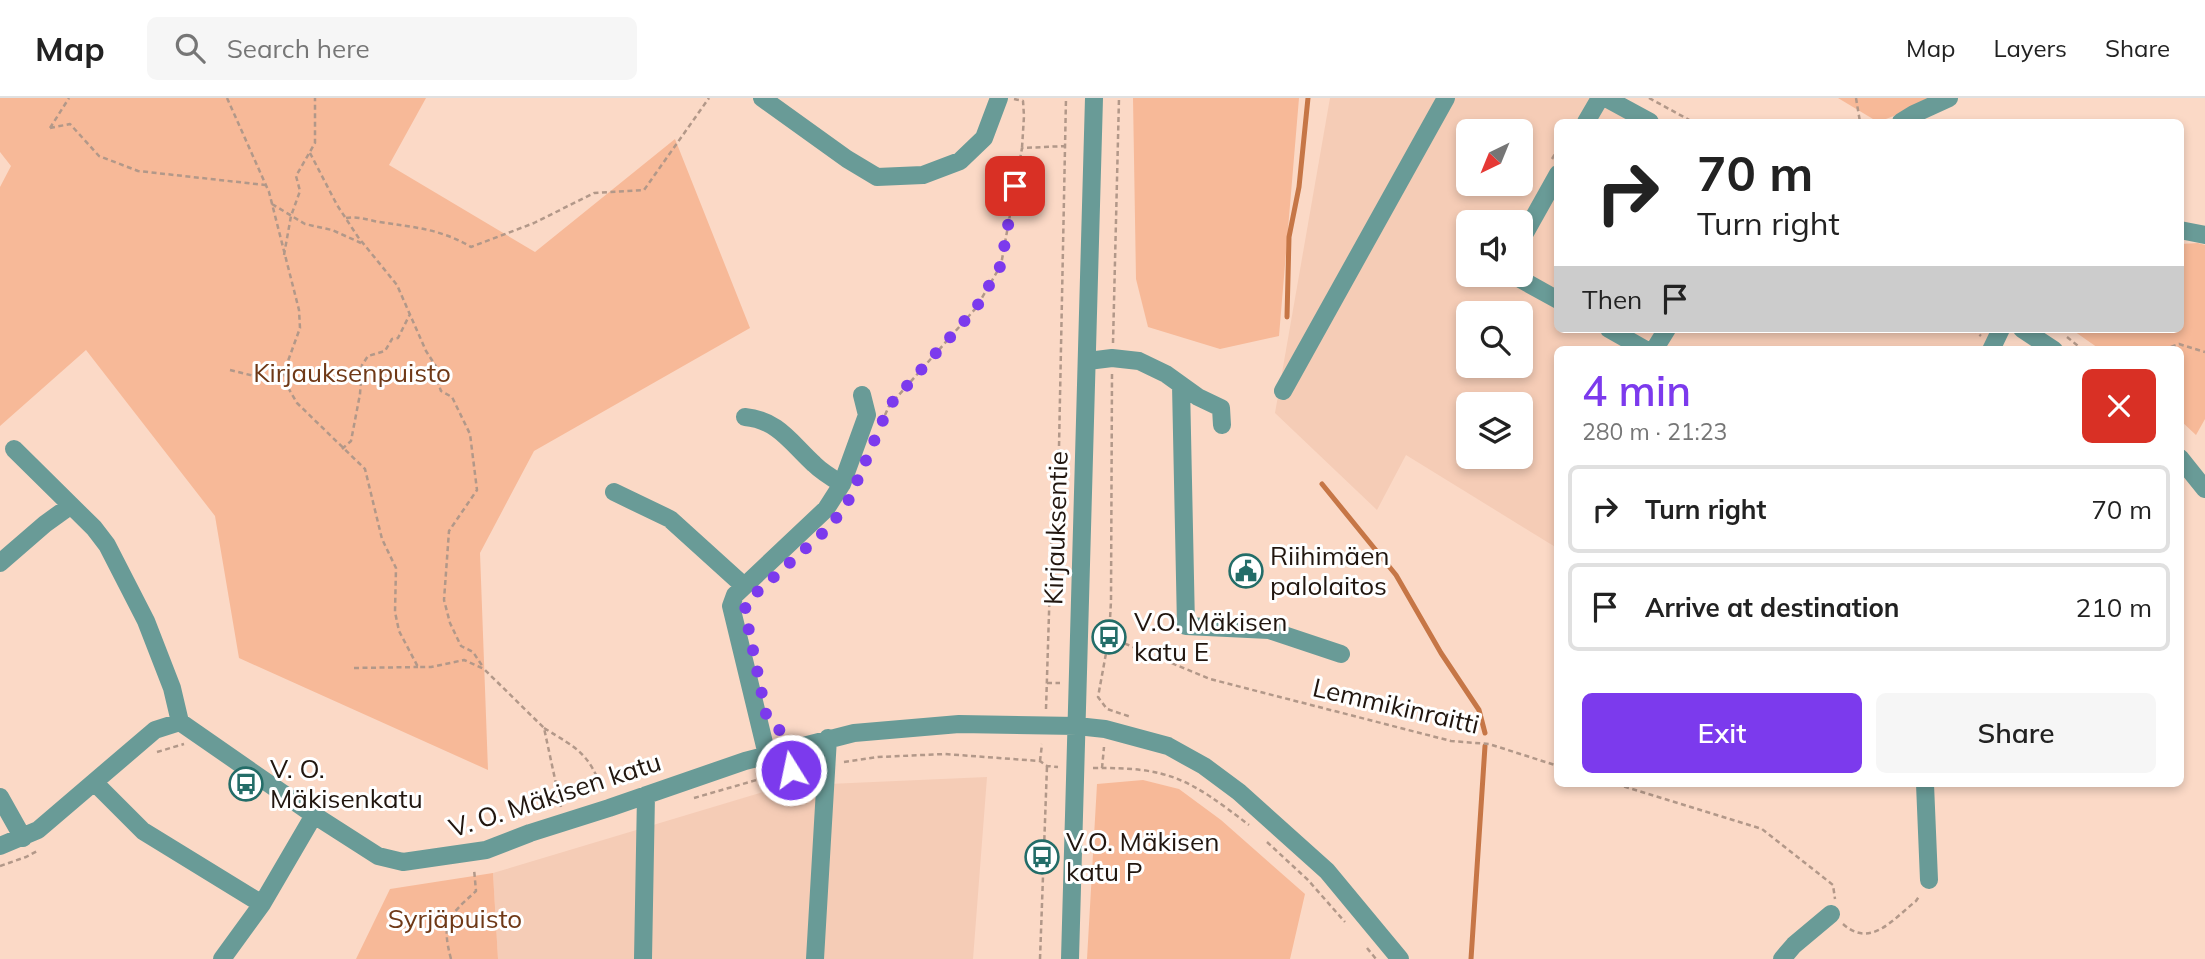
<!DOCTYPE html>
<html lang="en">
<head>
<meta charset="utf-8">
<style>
  :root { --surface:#fff; --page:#f6f6f6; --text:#222; --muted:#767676; --line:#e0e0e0; --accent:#7c3aed }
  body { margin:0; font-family:Mulish,sans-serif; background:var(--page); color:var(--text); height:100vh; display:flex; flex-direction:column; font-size:26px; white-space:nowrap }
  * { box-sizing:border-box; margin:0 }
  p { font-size:23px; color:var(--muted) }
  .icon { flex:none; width:38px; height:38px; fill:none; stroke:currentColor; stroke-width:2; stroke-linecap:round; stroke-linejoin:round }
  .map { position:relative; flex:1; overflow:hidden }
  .drawer { position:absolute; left:1554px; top:248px; width:630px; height:441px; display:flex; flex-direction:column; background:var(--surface); border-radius:10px; box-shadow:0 4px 10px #0003 }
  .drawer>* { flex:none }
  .hud { position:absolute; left:1554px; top:21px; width:630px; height:214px; border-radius:10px; box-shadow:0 4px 10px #0003; background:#fff; color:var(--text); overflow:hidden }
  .needle { width:46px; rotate:223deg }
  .controls { position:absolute; left:1456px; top:21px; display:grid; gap:14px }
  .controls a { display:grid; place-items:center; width:77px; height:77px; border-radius:10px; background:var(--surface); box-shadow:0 4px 10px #0003; font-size:35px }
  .pin { position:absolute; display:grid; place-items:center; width:60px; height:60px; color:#fff; margin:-30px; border-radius:14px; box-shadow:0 4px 10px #0006 }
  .me { position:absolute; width:77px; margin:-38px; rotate:350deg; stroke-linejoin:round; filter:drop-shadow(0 0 5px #0008) }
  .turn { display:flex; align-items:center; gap:24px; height:147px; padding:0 28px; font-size:32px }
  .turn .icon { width:91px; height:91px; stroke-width:2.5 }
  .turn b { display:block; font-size:49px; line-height:60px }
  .then { display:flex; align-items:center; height:66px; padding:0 28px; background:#0003; gap:14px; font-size:26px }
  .round { display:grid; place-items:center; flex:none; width:74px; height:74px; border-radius:10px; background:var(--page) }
  .head { display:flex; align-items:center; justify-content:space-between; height:119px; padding:0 28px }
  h1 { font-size:42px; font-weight:600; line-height:52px; color:var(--accent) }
  .action { display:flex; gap:14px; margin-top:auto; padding:14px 28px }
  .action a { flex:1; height:80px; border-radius:10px; background:var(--accent); color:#fff; font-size:28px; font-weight:600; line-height:80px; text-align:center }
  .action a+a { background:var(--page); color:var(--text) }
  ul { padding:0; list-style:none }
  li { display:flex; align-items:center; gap:21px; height:88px; margin:0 14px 10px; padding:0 14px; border:4px solid var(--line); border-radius:10px }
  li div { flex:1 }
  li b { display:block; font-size:26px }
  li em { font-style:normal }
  header { display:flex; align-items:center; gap:42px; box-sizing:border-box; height:98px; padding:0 35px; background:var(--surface); border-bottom:2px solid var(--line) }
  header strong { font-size:33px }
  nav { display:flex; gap:38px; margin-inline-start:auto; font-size:24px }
  .search { width:490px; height:63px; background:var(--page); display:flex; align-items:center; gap:18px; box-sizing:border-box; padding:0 24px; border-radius:10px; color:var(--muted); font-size:26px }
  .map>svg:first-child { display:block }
  .built { fill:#f5ccb6; fill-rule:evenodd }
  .green { fill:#f7b998 }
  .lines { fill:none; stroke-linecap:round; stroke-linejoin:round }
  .stream { stroke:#c67646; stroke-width:5 }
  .path { stroke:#b29889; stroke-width:2.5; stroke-dasharray:5 3.5; stroke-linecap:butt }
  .minor { stroke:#699b97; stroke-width:18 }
  .route { stroke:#7c3aed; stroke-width:12; stroke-dasharray:0 21.6 }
  .labels { text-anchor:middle; stroke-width:6; stroke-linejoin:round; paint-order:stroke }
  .park-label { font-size:26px; fill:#6f3917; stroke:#fff }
  .street-label { font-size:26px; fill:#21160f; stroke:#fff }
  .poi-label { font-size:26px; fill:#21160f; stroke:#fff; text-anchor:start }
</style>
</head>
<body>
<header>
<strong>Map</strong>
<div class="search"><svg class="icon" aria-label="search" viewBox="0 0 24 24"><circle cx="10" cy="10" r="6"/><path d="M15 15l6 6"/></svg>Search here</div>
<nav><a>Map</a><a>Layers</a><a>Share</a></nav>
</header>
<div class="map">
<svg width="2205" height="861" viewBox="0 0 2205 861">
  <rect width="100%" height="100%" fill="#fbd9c6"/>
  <path class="built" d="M1330 0H1606L1650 24H1558V231H2001L1991 252H1558L1557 450 1406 357 1377 412 1275 315ZM1468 33H1521V86H1468ZM1468 124H1521V177H1468ZM1468 215H1521V268H1468ZM1468 306H1521V359H1468Z
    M987 679 973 861H498L493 775 783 688Z"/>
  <path class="green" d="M0 0H426L389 67 535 154 675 41 750 230 534 353 480 455 488 672 239 560 215 418 86 252 0 328V89L11 68 0 54Z
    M1133 0H1299L1279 238 1220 251 1148 229 1136 181Z
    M1838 0H1941L1878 24Z
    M2198 145 2205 147V321L2196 337 2181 323 2180 252H2101L2071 231H2180L2181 146Z
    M1143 682 1179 691 1221 722 1305 796 1290 861H1087L1097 686Z
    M493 775 498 861H356L390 791Z"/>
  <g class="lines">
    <path class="stream" d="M1287 219 1289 139 1299 89 1308 0
      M1322 386 1396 477 1441 555 1479 612 1485 635
      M1471 861 1485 648"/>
    <path class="path" d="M227 0 269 94 299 212 300 230 284 274 286 286 297 305 365 371 382 441 396 470 395 514 399 533 418 569H431L464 562 484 571 544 630 561 709
      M1649 0 1693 24
      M1856 0 1860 24
      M1014 1 1023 3 1024 18 1022 50
      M50 30 70 26 99 58 138 73 265 87
      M50 30 69 0
      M310 55 337 107 358 139 397 187 426 253 439 273 437 282 441 293 452 299 470 336 477 392 449 433 444 502 450 525 461 548 473 554 483 569
      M1552 61 1558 51
      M272 106 305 126 332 132 361 145
      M346 120C358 118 368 122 379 124 413 129 441 131 471 149L534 125 594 95 644 92 709 0
      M284 157 291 118 300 93 296 78 315 45V0
      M1973 231 1981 238
      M2067 239 2083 252
      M1113 245 1119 0
      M2132 252H2148
      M2163 252 2179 246 2205 254
      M230 272 286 286
      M1112 276 1111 503 1109 539 1098 599 1107 611 1131 619
      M885 317 889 308 976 210 1001 167 1022 50 1066 48
      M342 351 351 343 360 296 362 267 368 258 385 253 392 241 398 240 410 216
      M1109 539 1210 581 1451 643 1489 646 1558 668
      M354 570 418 569
      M1047 585H1060
      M1046 611 1052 420 1059 349 1066 0
      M544 630C578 651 589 655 603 694
      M157 654 184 646
      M1040 663 1042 646
      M844 664 878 659 945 656 1040 663 1047 668 1058 669
      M1093 670C1170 669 1189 681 1249 727
      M1102 670 1104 649
      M1616 686 1762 731 1833 787 1835 801
      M694 700 791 672 809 669
      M1267 744 1308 782 1345 824
      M0 768 26 759 39 752
      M1843 826C1871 851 1893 821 1916 803L1920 797
      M1367 850 1376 861
      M451 861C441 823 448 819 476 793L474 771
      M1040 861 1047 668"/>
    <path class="minor" d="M762 0 847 61 877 79 923 77 960 63 984 40 999 0
      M1606 0 1650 24
      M1586 24 1600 0
      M1901 24 1914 16 1949 0
      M2180 132 2205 137
      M1521 142 1558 76
      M1513 177 1558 202
      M1609 231 1646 252
      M2022 231 2054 252
      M1654 252 1667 231
      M1991 252 2001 231
      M1088 263 1112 260 1139 263 1166 276 1198 299 1221 310 1222 327
      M1181 287 1186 528 1269 532 1341 556
      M1283 293 1446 0
      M745 319C778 322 791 345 814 366 822 374 832 380 842 386
      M14 351 94 430 107 447 146 523 172 590 180 624
      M2180 360 2205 391
      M614 394 670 421 744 488
      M0 465 45 426 70 408
      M767 657 731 508 735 497 826 411 842 386 867 317 862 297
      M94 684 143 733 262 806
      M1925 686 1929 782
      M0 699 23 740
      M0 748 38 732 155 632 180 624 314 717 378 758 403 764 486 752 530 735 609 710 745 663 854 635 959 626 1077 628 1105 631 1168 648 1204 668 1239 694 1327 773 1400 861
      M222 861 262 806 314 717
      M643 861 646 697
      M815 861 828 640
      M1070 861 1094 0
      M1782 861 1794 847 1831 816"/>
  </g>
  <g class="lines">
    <path class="route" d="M791 672 784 635 773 628 766 616 745 513 746 504 824 434 837 419 850 400 889 308 976 210 1001 167 1015 88"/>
  </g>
  <defs>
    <symbol id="civic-ring" viewBox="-11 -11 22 22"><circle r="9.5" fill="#fff" stroke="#236d68" stroke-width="1.5"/><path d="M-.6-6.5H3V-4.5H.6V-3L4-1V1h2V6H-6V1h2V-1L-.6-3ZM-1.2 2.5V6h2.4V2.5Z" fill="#236d68"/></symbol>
    <symbol id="bus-ring" viewBox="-11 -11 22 22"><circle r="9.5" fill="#fff" stroke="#236d68" stroke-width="1.5"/><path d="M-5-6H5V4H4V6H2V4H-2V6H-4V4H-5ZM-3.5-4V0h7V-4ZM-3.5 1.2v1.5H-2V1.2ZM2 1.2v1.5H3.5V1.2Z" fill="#236d68"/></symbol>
  </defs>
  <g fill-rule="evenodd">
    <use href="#civic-ring" x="1227" y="454" width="38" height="38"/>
    <use href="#bus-ring" x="1090" y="520" width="38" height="38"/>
    <use href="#bus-ring" x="227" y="667" width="38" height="38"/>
    <use href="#bus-ring" x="1023" y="740" width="38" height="38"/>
  </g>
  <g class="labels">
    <g class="park-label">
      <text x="352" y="284">Kirjauksenpuisto</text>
      <text x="455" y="830">Syrjäpuisto</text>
    </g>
    <g class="street-label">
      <text transform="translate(1056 430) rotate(-88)" y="9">Kirjauksentie</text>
      <text transform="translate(1396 608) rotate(13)" y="9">Lemmikinraitti</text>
      <text transform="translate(555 697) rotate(-18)" y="9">V. O. Mäkisen katu</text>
    </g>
    <g class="poi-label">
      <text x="1270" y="467">Riihimäen<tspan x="1270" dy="30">palolaitos</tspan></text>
      <text x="1134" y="533">V.O. Mäkisen<tspan x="1134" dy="30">katu E</tspan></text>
      <text x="270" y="680">V. O.<tspan x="270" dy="30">Mäkisenkatu</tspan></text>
      <text x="1066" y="753">V.O. Mäkisen<tspan x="1066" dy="30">katu P</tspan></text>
    </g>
  </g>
</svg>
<div class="controls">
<a><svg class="needle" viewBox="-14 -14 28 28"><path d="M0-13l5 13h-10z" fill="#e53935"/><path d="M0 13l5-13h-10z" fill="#767676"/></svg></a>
<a><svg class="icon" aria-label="sound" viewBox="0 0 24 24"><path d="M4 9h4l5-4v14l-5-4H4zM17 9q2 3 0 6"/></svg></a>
<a><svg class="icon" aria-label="search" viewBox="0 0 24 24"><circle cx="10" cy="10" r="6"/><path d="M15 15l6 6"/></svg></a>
<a><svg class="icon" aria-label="layers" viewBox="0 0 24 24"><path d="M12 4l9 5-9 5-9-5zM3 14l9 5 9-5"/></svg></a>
</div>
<div class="pin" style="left:1015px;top:88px;background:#d93025"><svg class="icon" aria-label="arrive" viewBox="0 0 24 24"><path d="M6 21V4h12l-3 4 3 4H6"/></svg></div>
<svg class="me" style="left:791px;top:672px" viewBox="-20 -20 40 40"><circle r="17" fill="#7c3aed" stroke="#fff" stroke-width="3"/><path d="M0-11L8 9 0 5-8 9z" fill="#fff"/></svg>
<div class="hud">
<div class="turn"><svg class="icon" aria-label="right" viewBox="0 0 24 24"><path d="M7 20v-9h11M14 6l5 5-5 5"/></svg><div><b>70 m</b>Turn right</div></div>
<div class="then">Then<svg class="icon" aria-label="arrive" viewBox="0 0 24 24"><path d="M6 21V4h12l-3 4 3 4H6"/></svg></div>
</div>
<section class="drawer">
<div class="head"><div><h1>4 min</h1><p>280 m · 21:23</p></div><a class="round" style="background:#d93025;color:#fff"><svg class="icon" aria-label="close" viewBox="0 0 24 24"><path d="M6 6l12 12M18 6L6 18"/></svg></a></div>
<ul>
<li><svg class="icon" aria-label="right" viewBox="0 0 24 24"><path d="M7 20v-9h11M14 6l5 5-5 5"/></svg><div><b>Turn right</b></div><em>70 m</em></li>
<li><svg class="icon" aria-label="arrive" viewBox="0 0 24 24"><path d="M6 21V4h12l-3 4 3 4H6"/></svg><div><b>Arrive at destination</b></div><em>210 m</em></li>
</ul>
<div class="action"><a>Exit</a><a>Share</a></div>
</section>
</div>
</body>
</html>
